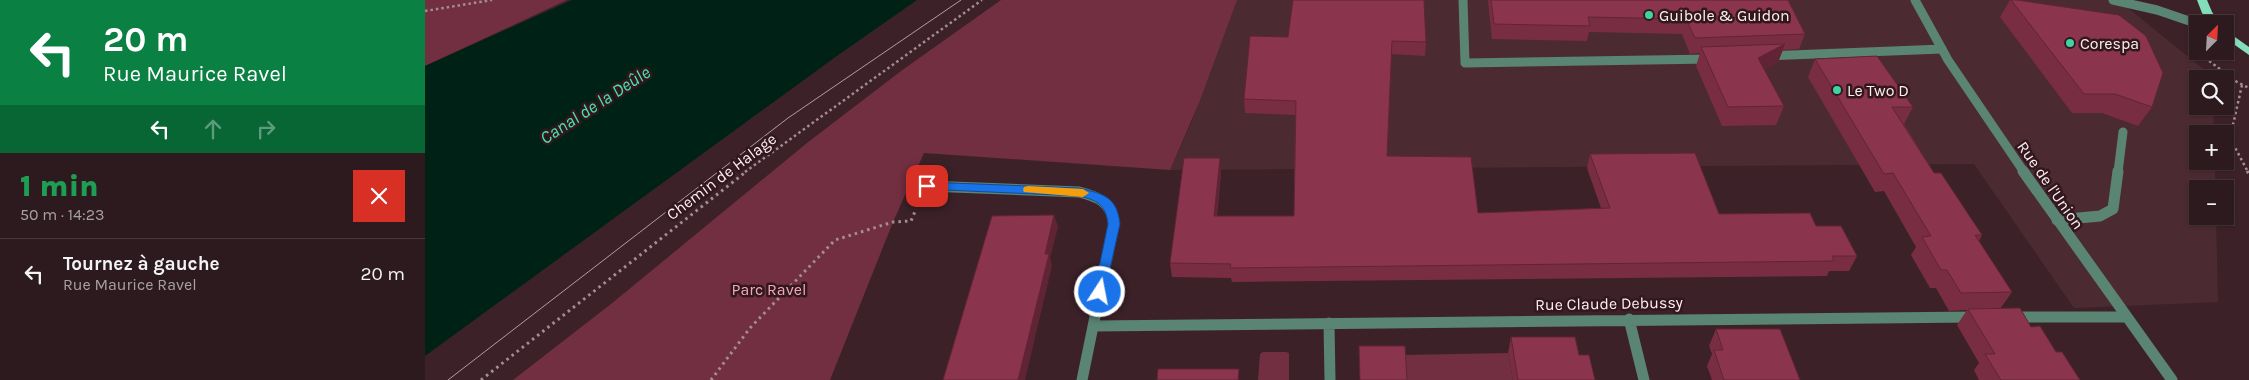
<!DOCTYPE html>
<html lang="fr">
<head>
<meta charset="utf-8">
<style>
  :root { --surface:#2d1a1e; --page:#352327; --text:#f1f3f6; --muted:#a7a1a4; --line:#48383c }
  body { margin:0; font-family:Karla,sans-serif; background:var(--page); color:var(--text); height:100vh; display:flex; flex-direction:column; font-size:19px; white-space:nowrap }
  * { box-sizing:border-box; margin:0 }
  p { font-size:16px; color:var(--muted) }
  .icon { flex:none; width:28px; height:28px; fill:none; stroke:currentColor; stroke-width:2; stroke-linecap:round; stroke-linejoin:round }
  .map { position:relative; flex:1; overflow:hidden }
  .details { display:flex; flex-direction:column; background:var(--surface); width:425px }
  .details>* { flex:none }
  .guide { background:#0b8043; color:#fff; overflow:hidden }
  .needle { width:32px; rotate:24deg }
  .fabs { position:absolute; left:1764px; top:15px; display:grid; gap:10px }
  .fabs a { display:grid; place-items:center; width:45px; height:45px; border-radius:0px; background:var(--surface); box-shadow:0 1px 4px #0004,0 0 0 1px var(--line); font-size:25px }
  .pin { position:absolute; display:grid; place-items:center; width:42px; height:42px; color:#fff; margin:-21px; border-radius:10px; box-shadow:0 2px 8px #0006 }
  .me { position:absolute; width:55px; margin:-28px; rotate:11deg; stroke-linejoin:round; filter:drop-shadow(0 0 4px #0008) }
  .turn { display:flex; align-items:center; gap:18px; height:105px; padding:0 20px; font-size:22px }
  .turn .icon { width:65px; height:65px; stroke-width:2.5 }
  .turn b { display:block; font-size:35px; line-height:42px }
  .lanes { display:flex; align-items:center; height:48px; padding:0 20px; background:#0003; justify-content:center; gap:25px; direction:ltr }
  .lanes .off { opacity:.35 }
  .round { display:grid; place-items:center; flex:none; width:52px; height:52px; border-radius:0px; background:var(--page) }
  .headline { display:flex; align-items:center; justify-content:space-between; height:85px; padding:0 20px }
  h1 { font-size:30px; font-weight:800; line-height:38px; color:#1e9e55 }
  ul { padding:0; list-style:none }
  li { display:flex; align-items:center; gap:15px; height:70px; padding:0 20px; border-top:1px solid var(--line) }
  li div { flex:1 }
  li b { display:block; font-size:19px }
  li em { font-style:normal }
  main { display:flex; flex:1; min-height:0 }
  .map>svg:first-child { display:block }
  .built { fill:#4c2a32 }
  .green { fill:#722f41 }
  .water { fill:#002216 }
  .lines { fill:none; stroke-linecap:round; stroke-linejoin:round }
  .path-far1 { stroke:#a38f93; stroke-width:2.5; stroke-dasharray:2.5 3; stroke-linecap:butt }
  .path { stroke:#a38f93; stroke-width:3; stroke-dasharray:2.5 4; stroke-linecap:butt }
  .service-far1 { stroke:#5a8473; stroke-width:9 }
  .service { stroke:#5a8473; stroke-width:11 }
  .minor-far1 { stroke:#5a8473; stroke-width:9 }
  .minor { stroke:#5a8473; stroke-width:11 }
  .primary { fill:#83dfbb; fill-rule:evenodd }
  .tram { stroke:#b09da1; stroke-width:1 }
  .wall { fill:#782d43 }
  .shaded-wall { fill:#612437 }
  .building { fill:#8b344e; stroke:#612437 }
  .route { fill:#1a73e8; stroke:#114b97 }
  .slow { fill:#f59e0b }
  .poi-dot { fill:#3dd4a3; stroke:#32181e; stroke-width:2 }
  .labels { text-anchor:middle; stroke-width:5; stroke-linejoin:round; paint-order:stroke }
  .poi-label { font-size:16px; fill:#fdeff1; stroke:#32181e; text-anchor:start }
  .street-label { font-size:16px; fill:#fdeff1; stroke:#32181e }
  .park-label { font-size:16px; fill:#f3a8b8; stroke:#32181e }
  .water-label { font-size:18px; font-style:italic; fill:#48e6b2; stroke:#32181e }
</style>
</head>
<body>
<main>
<section class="details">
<div class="guide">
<div class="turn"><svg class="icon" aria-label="left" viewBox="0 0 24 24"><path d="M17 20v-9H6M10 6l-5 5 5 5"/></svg><div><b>20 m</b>Rue Maurice Ravel</div></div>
<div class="lanes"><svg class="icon" aria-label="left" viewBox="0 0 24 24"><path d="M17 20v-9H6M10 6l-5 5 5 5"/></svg><svg class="icon off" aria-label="ahead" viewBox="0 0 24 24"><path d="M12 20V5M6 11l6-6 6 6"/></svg><svg class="icon off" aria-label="right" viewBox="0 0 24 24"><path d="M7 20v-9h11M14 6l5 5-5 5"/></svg></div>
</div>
<div class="headline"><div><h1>1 min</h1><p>50 m · 14:23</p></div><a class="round" style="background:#d93025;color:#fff"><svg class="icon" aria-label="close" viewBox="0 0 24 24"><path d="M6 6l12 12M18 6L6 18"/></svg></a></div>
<ul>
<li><svg class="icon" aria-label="left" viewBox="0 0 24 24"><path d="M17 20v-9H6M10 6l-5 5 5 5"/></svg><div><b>Tournez à gauche</b><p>Rue Maurice Ravel</p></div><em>20 m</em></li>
</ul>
</section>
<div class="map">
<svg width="1824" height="380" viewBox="0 0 1824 380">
  <rect width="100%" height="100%" fill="#3c2228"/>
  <path class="built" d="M811 0H1693L1782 72 1783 79H1772V106H1788L1789 134H1772V161H1790V189H1772V216H1791L1793 302 1649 308 1549 164 745 170 767 121Z"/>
  <path class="green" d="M0 0H142L0 66Z
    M576 0H812L774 103 745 170 499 153 468 222 405 380H88L186 304 382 143 476 71Z
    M838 352H861L864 353V380H833L835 354Z
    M1083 353 1088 380H981L979 355Z"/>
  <path class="water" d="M147 0H492L409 58 0 356V66Z"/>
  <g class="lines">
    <path class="path-far1" d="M0 11 67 0
      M1771 51 1812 82 1824 88
      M1817 85 1805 138 1823 172
      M320 172 557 0"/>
    <path class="path" d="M1822 171 1824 174
      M56 380 322 171
      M286 380 325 328 410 240 468 222 486 221 491 209"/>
    <path class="service-far1" d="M1038 0 1040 63 1286 59
      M1343 56 1517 49
      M1693 172 1698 132"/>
    <path class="service" d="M1632 220 1675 216 1688 209 1693 171"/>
    <path class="minor-far1" d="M1490 0 1523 60 1599 172
      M1688 0 1732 10 1773 24"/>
    <path class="minor" d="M1598 171 1747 380
      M502 186 654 192C674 197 686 202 689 224L657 380
      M1587 317H1700
      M1204 319 1219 380
      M904 323 905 380
      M668 326 1550 317"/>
    <path class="primary" d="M1772 0H1782L1787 12 1796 24H1785L1777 13Z
      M1800 30 1824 47V55L1800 38Z"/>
    <path class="tram" d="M23 380 363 118 536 0"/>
  </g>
  <path class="wall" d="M1063 0H1363L1380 34 1374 49 1358 50 1353 62 1339 70 1359 106 1351 125 1297 126 1271 66 1275 53 1265 54 1257 34 1164 32 1162 41 1067 39Z
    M1585 0H1592L1727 107 1713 126 1677 113H1647L1575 17Z
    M863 37 1001 42 1000 56 966 54 962 156 1053 213 1176 208 1162 168 1165 154 1294 214 1391 226 1432 256 1424 271H1404L1402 276 807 282 806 278 747 277 745 263 796 172 792 216H869L870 115 820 113 819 99Z
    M1390 59 1488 107 1479 124 1509 173 1557 235 1554 241 1587 292 1575 309 1606 327 1631 352 1655 380H1554L1549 370 1554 363 1532 325 1542 310 1524 311 1511 288H1505L1486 255 1491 247 1459 191 1450 192 1383 77Z
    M1291 329 1375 380H1287L1282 366 1287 354 1284 346Z
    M1086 337 1154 355 1170 380H1088L1083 353Z
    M934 346 982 380H935Z"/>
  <path class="shaded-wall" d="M1360 44 1353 62 1327 77 1333 58Z
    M795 158 796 172 790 230 789 216Z
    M629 215 633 227 625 258 627 266 600 380H593L620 254Z"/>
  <path class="building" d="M868 0H999L1001 42 967 41 962 156 1046 157 1053 213 1185 208 1165 154 1270 153 1294 214 1385 213 1391 226H1416L1432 256H1407L1409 261 893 267 805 268 806 264 745 263 759 158H795L789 216H869L871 101 819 99 825 36 863 37Z
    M1066 0H1363L1380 34 1270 38 1261 19 1163 17 1165 26 1069 24Z
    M1586 0H1592L1694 15 1721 36 1738 73 1727 107 1690 94H1659Z
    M1360 44 1333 58 1359 106 1303 107 1276 47Z
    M1452 56 1488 107H1467L1509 173H1516L1557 235H1550L1587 292 1536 293 1522 270H1516L1497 237 1506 236 1468 173 1459 174 1390 59Z
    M629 215 620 254H624L593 380H518L567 216Z
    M1595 308 1606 327 1615 326 1631 352H1637L1655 380H1576L1560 354H1570L1543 309Z
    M1291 329H1355L1375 380H1299L1289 350H1298Z
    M1086 337H1150L1154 355H1164L1170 380H1093Z
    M934 346H980L982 380H935Z
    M733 369H814L813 380H732Z"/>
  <path class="route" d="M502 182 654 188C679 194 692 197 695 224L679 295H671L669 292 683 224C681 205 672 200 654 196L498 189 496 186 498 183Z"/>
  <path class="slow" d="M603 186 658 189 664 193 658 197 599 192 598 190 599 187Z"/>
  <g class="poi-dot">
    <circle cx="1224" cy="15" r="5"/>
    <circle cx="1645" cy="43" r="5"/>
    <circle cx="1412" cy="90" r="5"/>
  </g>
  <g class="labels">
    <g class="poi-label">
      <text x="1234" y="21">Guibole &amp; Guidon</text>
      <text x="1655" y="49">Corespa</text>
      <text x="1422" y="96">Le Two D</text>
    </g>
    <g class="street-label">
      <text transform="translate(296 176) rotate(-37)" y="6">Chemin de Halage</text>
      <text transform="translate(1626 185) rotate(55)" y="6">Rue de l'Union</text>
      <text transform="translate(1184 303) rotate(-1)" y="6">Rue Claude Debussy</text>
    </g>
    <g class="park-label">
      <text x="344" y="295">Parc Ravel</text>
    </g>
    <g class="water-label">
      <text transform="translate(170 105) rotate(-33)" y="6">Canal de la Deûle</text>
    </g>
  </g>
</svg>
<div class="fabs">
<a><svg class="needle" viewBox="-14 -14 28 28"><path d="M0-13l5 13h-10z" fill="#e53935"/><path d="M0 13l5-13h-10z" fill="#a7a1a4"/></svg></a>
<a><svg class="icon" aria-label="search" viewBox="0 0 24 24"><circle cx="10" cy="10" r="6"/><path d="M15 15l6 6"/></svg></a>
<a>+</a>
<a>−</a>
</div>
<div class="pin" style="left:502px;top:186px;background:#d93025"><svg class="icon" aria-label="arrive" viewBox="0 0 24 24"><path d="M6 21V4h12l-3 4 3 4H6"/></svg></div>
<svg class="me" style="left:675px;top:292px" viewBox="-20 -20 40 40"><circle r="17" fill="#1a73e8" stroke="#fff" stroke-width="3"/><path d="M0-11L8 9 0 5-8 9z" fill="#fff"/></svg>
</div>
</main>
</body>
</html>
